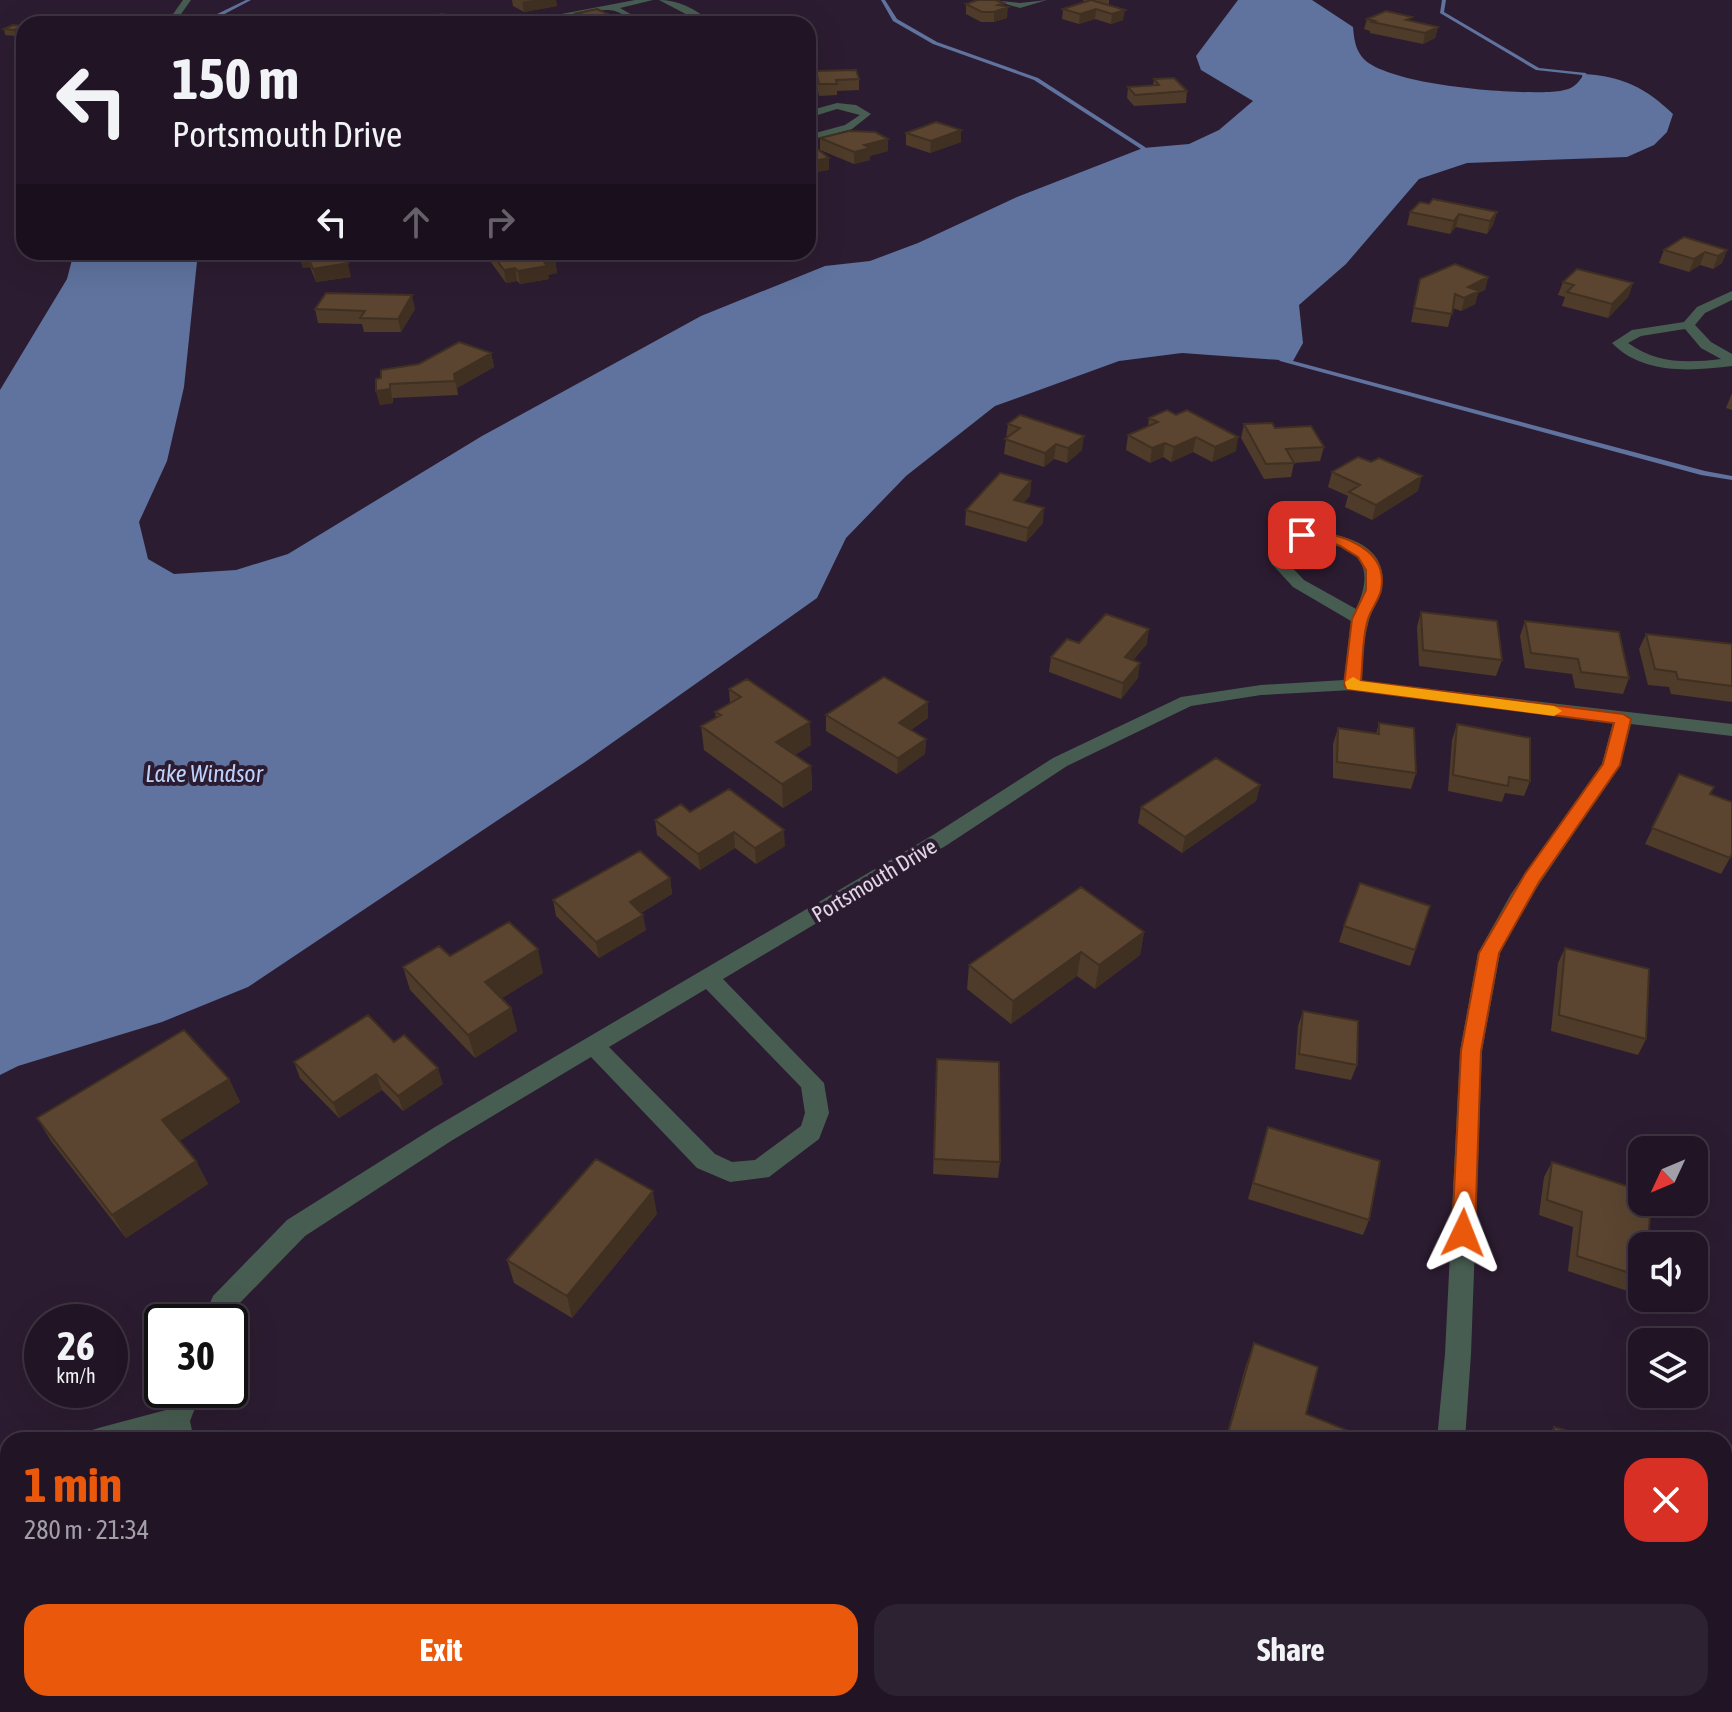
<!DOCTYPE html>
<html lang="en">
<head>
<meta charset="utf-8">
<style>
  :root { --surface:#211525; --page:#2d2232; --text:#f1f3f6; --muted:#a29fa7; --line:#3e3442; --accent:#ea580c }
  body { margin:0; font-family:"Asap Condensed",sans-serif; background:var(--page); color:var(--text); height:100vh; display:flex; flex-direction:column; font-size:30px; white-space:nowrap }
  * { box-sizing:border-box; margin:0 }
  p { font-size:26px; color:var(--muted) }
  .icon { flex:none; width:44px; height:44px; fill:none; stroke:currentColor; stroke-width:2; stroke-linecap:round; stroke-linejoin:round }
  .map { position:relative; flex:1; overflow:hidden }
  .side { position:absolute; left:0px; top:1432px; width:1732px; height:280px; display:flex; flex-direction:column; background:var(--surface); border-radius:24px 24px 0 0; box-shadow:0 8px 32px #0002,0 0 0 2px var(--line) }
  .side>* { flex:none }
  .banner { position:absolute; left:16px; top:16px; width:800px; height:244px; border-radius:24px; box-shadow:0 8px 32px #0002,0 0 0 2px var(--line); background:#211525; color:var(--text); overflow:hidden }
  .needle { width:52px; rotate:226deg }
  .tools { position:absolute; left:1628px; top:1136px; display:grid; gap:16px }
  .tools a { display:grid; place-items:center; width:80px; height:80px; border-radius:16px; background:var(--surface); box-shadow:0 8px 32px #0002,0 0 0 2px var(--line); font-size:40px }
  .speed { position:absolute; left:24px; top:1304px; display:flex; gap:16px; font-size:40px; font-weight:700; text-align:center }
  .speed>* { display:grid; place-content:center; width:104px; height:104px; border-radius:50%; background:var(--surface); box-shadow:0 8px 32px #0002,0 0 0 2px var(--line); line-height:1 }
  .speed small { font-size:20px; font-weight:400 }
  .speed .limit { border:4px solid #111; border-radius:12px; background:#fff; color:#111 }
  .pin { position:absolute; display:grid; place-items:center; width:68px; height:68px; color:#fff; margin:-34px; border-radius:16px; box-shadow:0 4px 12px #0006 }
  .me { position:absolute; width:88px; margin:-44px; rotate:2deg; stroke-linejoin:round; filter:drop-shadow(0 0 6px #0008) }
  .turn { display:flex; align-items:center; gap:28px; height:168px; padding:0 24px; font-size:36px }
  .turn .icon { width:104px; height:104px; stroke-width:2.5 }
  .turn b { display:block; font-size:56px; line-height:68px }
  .lanes { display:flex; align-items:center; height:76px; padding:0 24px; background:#0003; justify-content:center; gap:40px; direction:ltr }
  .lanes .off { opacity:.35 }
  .round { display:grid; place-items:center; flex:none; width:84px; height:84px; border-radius:24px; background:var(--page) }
  .head { display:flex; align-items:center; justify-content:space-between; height:136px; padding:0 24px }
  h1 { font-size:48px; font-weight:700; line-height:60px; color:var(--accent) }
  .button { display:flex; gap:16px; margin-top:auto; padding:16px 24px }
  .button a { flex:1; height:92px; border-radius:24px; background:var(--accent); color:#fff; font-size:32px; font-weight:700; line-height:92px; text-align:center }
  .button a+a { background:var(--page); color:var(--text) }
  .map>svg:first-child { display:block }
  .water { fill:#5f739e }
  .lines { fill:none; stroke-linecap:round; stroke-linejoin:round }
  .stream { fill:#5f739e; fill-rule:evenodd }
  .lane { fill:#485d51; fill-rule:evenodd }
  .street { fill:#485d51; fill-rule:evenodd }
  .wall { fill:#4e3b2a }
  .shaded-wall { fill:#403022 }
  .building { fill:#5b4531; stroke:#403022; stroke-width:2 }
  .route { fill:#ea580c; stroke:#983908; stroke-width:2 }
  .slow { fill:#f59e0b }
  .labels { text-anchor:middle; stroke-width:8; stroke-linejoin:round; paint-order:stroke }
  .street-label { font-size:22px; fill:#e0d6e4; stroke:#2c1c31 }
  .water-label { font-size:24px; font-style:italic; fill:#bdd1fa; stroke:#2c1c31 }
</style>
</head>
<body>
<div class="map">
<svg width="1732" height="1712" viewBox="0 0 1732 1712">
  <rect width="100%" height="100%" fill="#2c1c31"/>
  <path class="water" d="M1238 0H1312L1353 27C1354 38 1355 48 1362 57 1385 86 1524 96 1560 91 1573 89 1578 84 1584 74 1622 76 1646 88 1673 114L1667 132 1654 145 1627 157 1467 163 1419 179 1346 264 1299 305 1303 343 1293 361 1182 353 1119 361 995 406 906 476 846 538 817 598 585 762 248 987 162 1022 18 1066 0 1075V390L67 279 74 252H198L184 387 167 461 139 522 148 559 174 574 236 570 288 554 482 436 701 316 825 266 870 261 918 243 1017 197 1143 148 1189 144 1219 130 1253 101 1201 70 1196 56Z"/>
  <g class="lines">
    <path class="stream" d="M246 0H251L217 18 216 24H212L213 16Z
      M881 0H885L897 19 937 42 1038 78 1145 147 1152 156 1147 157 1141 149 1034 80 933 44 893 21Z
      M1442 0H1446L1444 12 1539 68 1586 73 1589 85 1585 86 1582 75 1536 70 1440 13Z
      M1282 358 1705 471 1732 476V480L1701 475 1280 361 1279 360Z"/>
    <path class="lane" d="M183 0H191L174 24H166Z"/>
    <path class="street" d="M635 0H653L620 8 648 24C633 24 622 10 608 10 575 9 542 24 509 24Z
      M659 0C677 0 696 8 708 21L698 24 699 21Z
      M992 0 1020 3 1047 0 1020 8Z
      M837 103 856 105 871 114 852 129 808 141V135L845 125 860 115 837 109 808 118V111Z
      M1732 291V300L1705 313 1695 325 1711 342 1732 354V366C1692 371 1643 375 1612 343L1632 330 1684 322 1697 307ZM1685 329 1701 348 1721 359C1687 363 1657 364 1628 343L1641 336Z
      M1307 532C1336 532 1386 542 1382 582 1381 597 1371 609 1368 624 1363 642 1363 662 1361 681L1732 724V736L1631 724 1620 765 1527 902 1500 953 1482 1051 1471 1354 1465 1440H1437L1445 1354 1460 1051 1478 953 1511 894 1602 764 1613 722 1352 690 1261 695 1191 706 1067 766 947 845 723 979 824 1083 829 1113 819 1139 769 1177 730 1182 697 1168 591 1057 451 1141 305 1236 232 1311 228 1322H202L213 1296 287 1220 435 1127 933 835 1053 758 1181 697 1261 685 1344 680 1351 621 1293 587 1271 563C1273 541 1288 537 1307 532ZM1326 541C1367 552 1372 574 1356 609L1304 580 1287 562 1288 552 1296 545 1308 542ZM706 989 801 1087 805 1113 801 1126 755 1160 732 1162 715 1154 609 1047Z
      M174 1390H202L190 1421 194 1440H166L165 1437 154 1440H88L92 1430 102 1427 166 1410Z
      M8 1451V1479L0 1481V1453Z
      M299 1704H335L339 1712H303Z
      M1400 1704H1432L1429 1712H1397Z"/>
  </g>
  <path class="wall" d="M512 0H556L557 6 524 12 513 6Z
    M1083 0H1109V5L1123 20 1111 24 1095 19 1079 24 1062 19 1063 9 1084 2Z
    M1004 3 1007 18 994 22H981L966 14V4Z
    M578 13 615 24H569V17L578 15Z
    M1367 19 1411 21 1438 27 1435 38 1423 44 1370 33V31L1364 29Z
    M23 26 24 32 16 36 5 35 4 29Z
    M816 71 859 79V90L837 91V95L819 96 816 82Z
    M1154 79 1187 91 1186 103 1134 106 1127 98 1128 87 1153 85Z
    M906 133 961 142 930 153 906 145Z
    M820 138 888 139V151L870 156V160L854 164 820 150Z
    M1429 204 1497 212 1493 225 1487 234 1456 227 1450 234 1407 225 1410 212Z
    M1664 250H1727L1722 263 1713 269 1700 265 1689 272 1659 263Z
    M297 252H343L351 277 316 282 310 267 303 268Z
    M489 252H549L555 260 557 273 548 275 549 279 520 284 517 281 506 283 490 261Z
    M1488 277 1485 290 1478 293 1475 304 1461 311 1453 308 1448 327 1411 322 1420 279Z
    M1563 282 1633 283 1628 297 1608 318 1562 306 1565 297 1558 295Z
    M315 309H415L401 332H364L362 324 318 323Z
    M491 353 494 367 457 388 458 395 393 398V403L380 405 376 391 381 378Z
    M1732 393V410L1726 408Z
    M1149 418 1236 451 1212 462 1193 452 1171 462 1163 457 1150 463 1126 450 1128 435 1148 427Z
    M1008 424 1082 450 1067 463 1054 459 1044 467 1004 454Z
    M1244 424 1275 428 1324 447 1320 461 1294 463 1291 477 1264 479 1241 438Z
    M1371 462 1418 491 1372 520 1345 507 1348 496 1328 487 1332 472Z
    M1031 481 1030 496 1024 502 1043 523 1026 542 965 525 966 510Z
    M1421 612 1502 660 1496 676 1419 666 1417 627Z
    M1525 621 1629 678 1623 694 1575 688 1572 674 1525 668 1520 636Z
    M1646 634 1732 644V702L1671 694 1669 687 1648 685 1639 649Z
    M1079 643 1147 644 1133 660 1138 678 1121 699 1049 672 1051 657Z
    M729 689 811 745 795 755 811 766 812 790 783 808 704 750 701 726 716 718 715 712 730 704Z
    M826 715 928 718 911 730 926 739 925 754 897 774 826 731Z
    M1379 723 1416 773 1411 789 1333 778V744L1338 728 1376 734Z
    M1457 724 1530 781 1524 796 1505 793 1502 802 1448 791 1452 740Z
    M1679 774 1710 794 1730 858 1721 874 1645 844Z
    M1260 785 1256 801 1182 853 1138 823 1141 807Z
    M690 812 785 846 756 864 735 848 700 870 657 835 655 820Z
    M670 878 672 894 641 913 646 930 599 958 556 916 553 900Z
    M1430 906 1410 966 1339 942 1344 926Z
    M1144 932 1140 955 1095 989 1077 976 1011 1024 967 989 969 965Z
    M1565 948 1646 1039 1638 1055 1551 1031 1558 963Z
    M450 956 543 973 502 998 511 1008 517 1031 475 1058 410 990 403 967Z
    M1303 1011 1357 1065 1351 1080 1295 1069 1298 1026Z
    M394 1042 443 1084 403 1111 382 1090 339 1118 300 1078 294 1062Z
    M937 1059 1000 1162 998 1178 933 1174Z
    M229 1079 240 1102 179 1141 196 1161 208 1184 126 1238 51 1141 37 1118Z
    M1268 1127 1369 1220 1363 1235 1248 1199Z
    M1552 1162 1642 1246V1296L1568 1271 1573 1227 1539 1215 1544 1177Z
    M657 1214 572 1318 514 1283 507 1260Z
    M1254 1343 1306 1414 1352 1440H1225L1246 1365Z
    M1554 1427 1599 1440H1545Z"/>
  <path class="shaded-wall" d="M533 0H556L557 6 524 12 522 2Z
    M1004 3V9L1008 7 1007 18 994 22V12L998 5Z
    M1096 9 1095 19 1079 24 1080 14Z
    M1125 10 1123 20 1111 24 1112 14Z
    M614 17 615 24H582Z
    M469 19 470 24H457Z
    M23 26 24 32 16 36 14 30Z
    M1438 27 1435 38 1423 44 1425 33Z
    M961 130V142L930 153 931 141Z
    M888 139V151L870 156V160L854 164V152L864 145Z
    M829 158V170L808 174V162Z
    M1497 212 1493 225 1487 234 1490 221Z
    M1459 214 1456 227 1450 234 1454 221Z
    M1727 250 1722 263 1713 269 1718 256Z
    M1705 252 1700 265 1689 272 1694 259Z
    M307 254 310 267 303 268 299 255Z
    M555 260 557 273 548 275 549 279 520 284 518 271 544 262Z
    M348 263 351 277 316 282 313 269Z
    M515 268 517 281 506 283 504 270Z
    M1488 277 1485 290 1478 293 1475 304 1461 311 1468 287Z
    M1633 283 1628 297 1608 318 1612 304Z
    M412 295 415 309 401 332 398 319Z
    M491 353 494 367 457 388 458 395 454 374Z
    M390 384 393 403 380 405 376 391Z
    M1084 436 1082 450 1067 463 1068 448Z
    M1196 437 1193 452 1171 462 1174 447Z
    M1238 437 1236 451 1212 462 1215 447Z
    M1165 443 1163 457 1150 463 1152 448Z
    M1056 444 1054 459 1044 467 1045 453Z
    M1422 476 1418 491 1372 520 1376 505Z
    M1031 481 1030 496 1013 515 1014 500Z
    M1044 508 1043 523 1026 542 1028 528Z
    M1149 629 1147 644 1122 673 1125 657Z
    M1140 663 1138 678 1121 699 1123 683Z
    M928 702V718L898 738 899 723Z
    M810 722 811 745 778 765 776 742Z
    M926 739 925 754 897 774 898 758Z
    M811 766 812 790 783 808 782 784Z
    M1260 785 1256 801 1182 853 1185 837Z
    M784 830 785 846 756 864 755 848Z
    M734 832 735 848 700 870 698 854Z
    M670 878 672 894 632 918 630 902Z
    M643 915 646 930 599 958 596 942Z
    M1144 932 1140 955 1095 989 1099 965Z
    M538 949 543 973 491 1005 485 982Z
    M1081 952 1077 976 1011 1024 1013 1001Z
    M511 1008 517 1031 475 1058 468 1035Z
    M438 1068 443 1084 403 1111 398 1096Z
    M376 1074 382 1090 339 1118 333 1103Z
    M229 1079 240 1102 175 1144 162 1120Z
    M196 1161 208 1184 126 1238 112 1215Z
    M653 1191 657 1214 572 1318 567 1296Z
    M82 1704H95L100 1712H72Z"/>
  <path class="building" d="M978 0H995L1004 3 998 5 1008 7 994 12H982L966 4Z
    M1091 0 1125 10 1112 14 1096 9 1080 14 1063 9Z
    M597 9 614 17 582 24 569 17 581 14 578 13Z
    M1386 11 1412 17 1406 20 1438 27 1425 33 1372 22 1375 21 1367 19Z
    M441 14 469 19 457 24H433L422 22Z
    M13 25 23 26 14 30 4 29Z
    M856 70 859 79 836 80 837 84H819L816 71Z
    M1174 78 1187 91 1135 95 1128 87 1159 85 1154 79Z
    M936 122 961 130 931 141 906 133Z
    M849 131 875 132 888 139 864 145 870 148 854 152 820 138Z
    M811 144 829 158 808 162V145Z
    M1433 199 1497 212 1490 221 1459 214 1454 221 1410 212 1420 202 1429 204Z
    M1684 237 1727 250 1718 256 1705 252 1694 259 1664 250Z
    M298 252H343L348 263 313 269 307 254 299 255Z
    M491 252H549L555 260 544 262 547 266 518 271 515 268 504 270Z
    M1455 264 1488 277 1468 287 1479 291 1464 298 1455 294 1452 314 1414 308 1420 279Z
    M1577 269 1633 283 1612 304 1567 292 1574 285 1563 282Z
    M326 293 412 295 398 319 360 318 365 311 315 309Z
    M459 342 491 353 454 374 455 381 390 384V389L376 391V379L381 378V370L419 364Z
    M1167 410 1176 415 1187 410 1238 437 1215 447 1196 437 1174 447 1165 443 1152 448 1128 435 1158 422 1149 418Z
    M1020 415 1084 436 1068 448 1056 444 1045 453 1005 439 1020 428 1008 424Z
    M1272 423 1275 428 1311 426 1324 447 1286 449 1294 463 1266 464 1244 424Z
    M1358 457 1371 462 1379 458 1422 476 1376 505 1349 492 1360 485 1332 472Z
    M1000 473 1031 481 1014 500 1044 508 1028 528 966 510Z
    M1421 612 1497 621 1502 660 1423 650Z
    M1106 614 1149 629 1125 657 1140 663 1123 683 1051 657 1067 639 1079 643Z
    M1525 621 1619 632 1629 678 1581 672 1578 659 1531 653Z
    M1646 634 1732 644V686L1678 679 1676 672 1655 669Z
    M884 677 928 702 899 723 926 739 898 758 826 715Z
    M747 679 810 722 776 742 811 766 782 784 701 726 721 715 715 712 741 697 729 689Z
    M1379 723 1414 728 1416 773 1337 762 1338 728 1379 734Z
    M1457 724 1530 738V781L1509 777 1508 786 1453 775Z
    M1216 758 1260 785 1185 837 1141 807Z
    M1679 774 1714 787 1710 794 1732 802V853L1730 858 1652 828Z
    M729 789 784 830 755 848 734 832 698 854 655 820 681 804 690 812Z
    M640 851 670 878 630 902 643 915 596 942 553 900Z
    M1360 883 1430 906 1415 950 1344 926Z
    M1081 887 1144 932 1099 965 1081 952 1013 1001 969 965Z
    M509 922 538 949 485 982 511 1008 468 1035 403 967 439 946 450 956Z
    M1565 948 1649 969 1646 1039 1559 1015Z
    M1303 1011 1358 1021 1357 1065 1299 1054Z
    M368 1015 394 1042 404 1035 438 1068 398 1096 376 1074 333 1103 294 1062Z
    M184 1030 229 1079 162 1120 196 1161 112 1215 37 1118Z
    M937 1059 999 1062 1000 1162 934 1159Z
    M1268 1127 1380 1161 1369 1220 1253 1183Z
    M596 1159 653 1191 567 1296 507 1260Z
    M1552 1162 1642 1191V1202H1651L1648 1244 1654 1246H1642V1277L1577 1256 1582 1212 1547 1200Z
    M1254 1343 1318 1367 1306 1414 1354 1433 1352 1440H1226Z
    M1554 1427 1599 1440H1554Z
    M8 1566V1704H82L72 1712H0V1572Z"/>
  <path class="route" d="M1302 531C1334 532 1390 545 1381 590 1379 600 1371 609 1368 619 1362 638 1363 661 1361 681L1623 714 1631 719 1620 765 1539 882 1499 953 1481 1051 1475 1233 1471 1240 1463 1243 1455 1240 1452 1233 1461 1051 1479 953 1525 874 1603 764 1614 723 1347 689 1344 685 1352 619 1366 590V570L1358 557 1340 546 1325 540 1297 538V532Z"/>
  <path class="slow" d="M1353 677 1360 681 1554 706 1562 711 1554 716 1347 689 1345 682Z"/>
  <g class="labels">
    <g class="street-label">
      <text transform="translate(874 880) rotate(-31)" y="8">Portsmouth Drive</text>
    </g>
    <g class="water-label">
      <text x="204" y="782">Lake Windsor</text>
    </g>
  </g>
</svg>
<div class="tools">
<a><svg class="needle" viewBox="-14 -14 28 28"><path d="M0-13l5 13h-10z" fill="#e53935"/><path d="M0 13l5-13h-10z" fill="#a29fa7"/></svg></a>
<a><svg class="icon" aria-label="sound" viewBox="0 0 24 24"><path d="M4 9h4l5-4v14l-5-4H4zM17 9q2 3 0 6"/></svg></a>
<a><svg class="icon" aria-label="layers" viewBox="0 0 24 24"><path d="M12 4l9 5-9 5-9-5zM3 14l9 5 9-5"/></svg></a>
</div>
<div class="speed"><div>26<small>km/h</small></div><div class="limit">30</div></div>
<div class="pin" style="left:1302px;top:535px;background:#d93025"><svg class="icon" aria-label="arrive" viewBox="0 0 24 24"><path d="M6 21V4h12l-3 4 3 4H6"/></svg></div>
<svg class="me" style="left:1463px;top:1233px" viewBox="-20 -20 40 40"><path d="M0-17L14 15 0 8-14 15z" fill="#ea580c" stroke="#fff" stroke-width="4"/></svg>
<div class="banner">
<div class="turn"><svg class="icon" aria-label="left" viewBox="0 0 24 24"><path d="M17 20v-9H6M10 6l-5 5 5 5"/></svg><div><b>150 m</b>Portsmouth Drive</div></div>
<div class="lanes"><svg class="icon" aria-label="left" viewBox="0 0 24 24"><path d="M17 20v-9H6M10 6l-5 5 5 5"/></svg><svg class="icon off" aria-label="ahead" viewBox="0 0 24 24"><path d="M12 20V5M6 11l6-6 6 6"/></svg><svg class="icon off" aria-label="right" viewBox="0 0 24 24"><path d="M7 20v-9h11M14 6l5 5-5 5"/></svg></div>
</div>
<section class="side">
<div class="head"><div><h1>1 min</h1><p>280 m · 21:34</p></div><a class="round" style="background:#d93025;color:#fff"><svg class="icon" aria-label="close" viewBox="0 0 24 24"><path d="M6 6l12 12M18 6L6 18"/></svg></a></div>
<div class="button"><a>Exit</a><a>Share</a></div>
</section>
</div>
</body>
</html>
